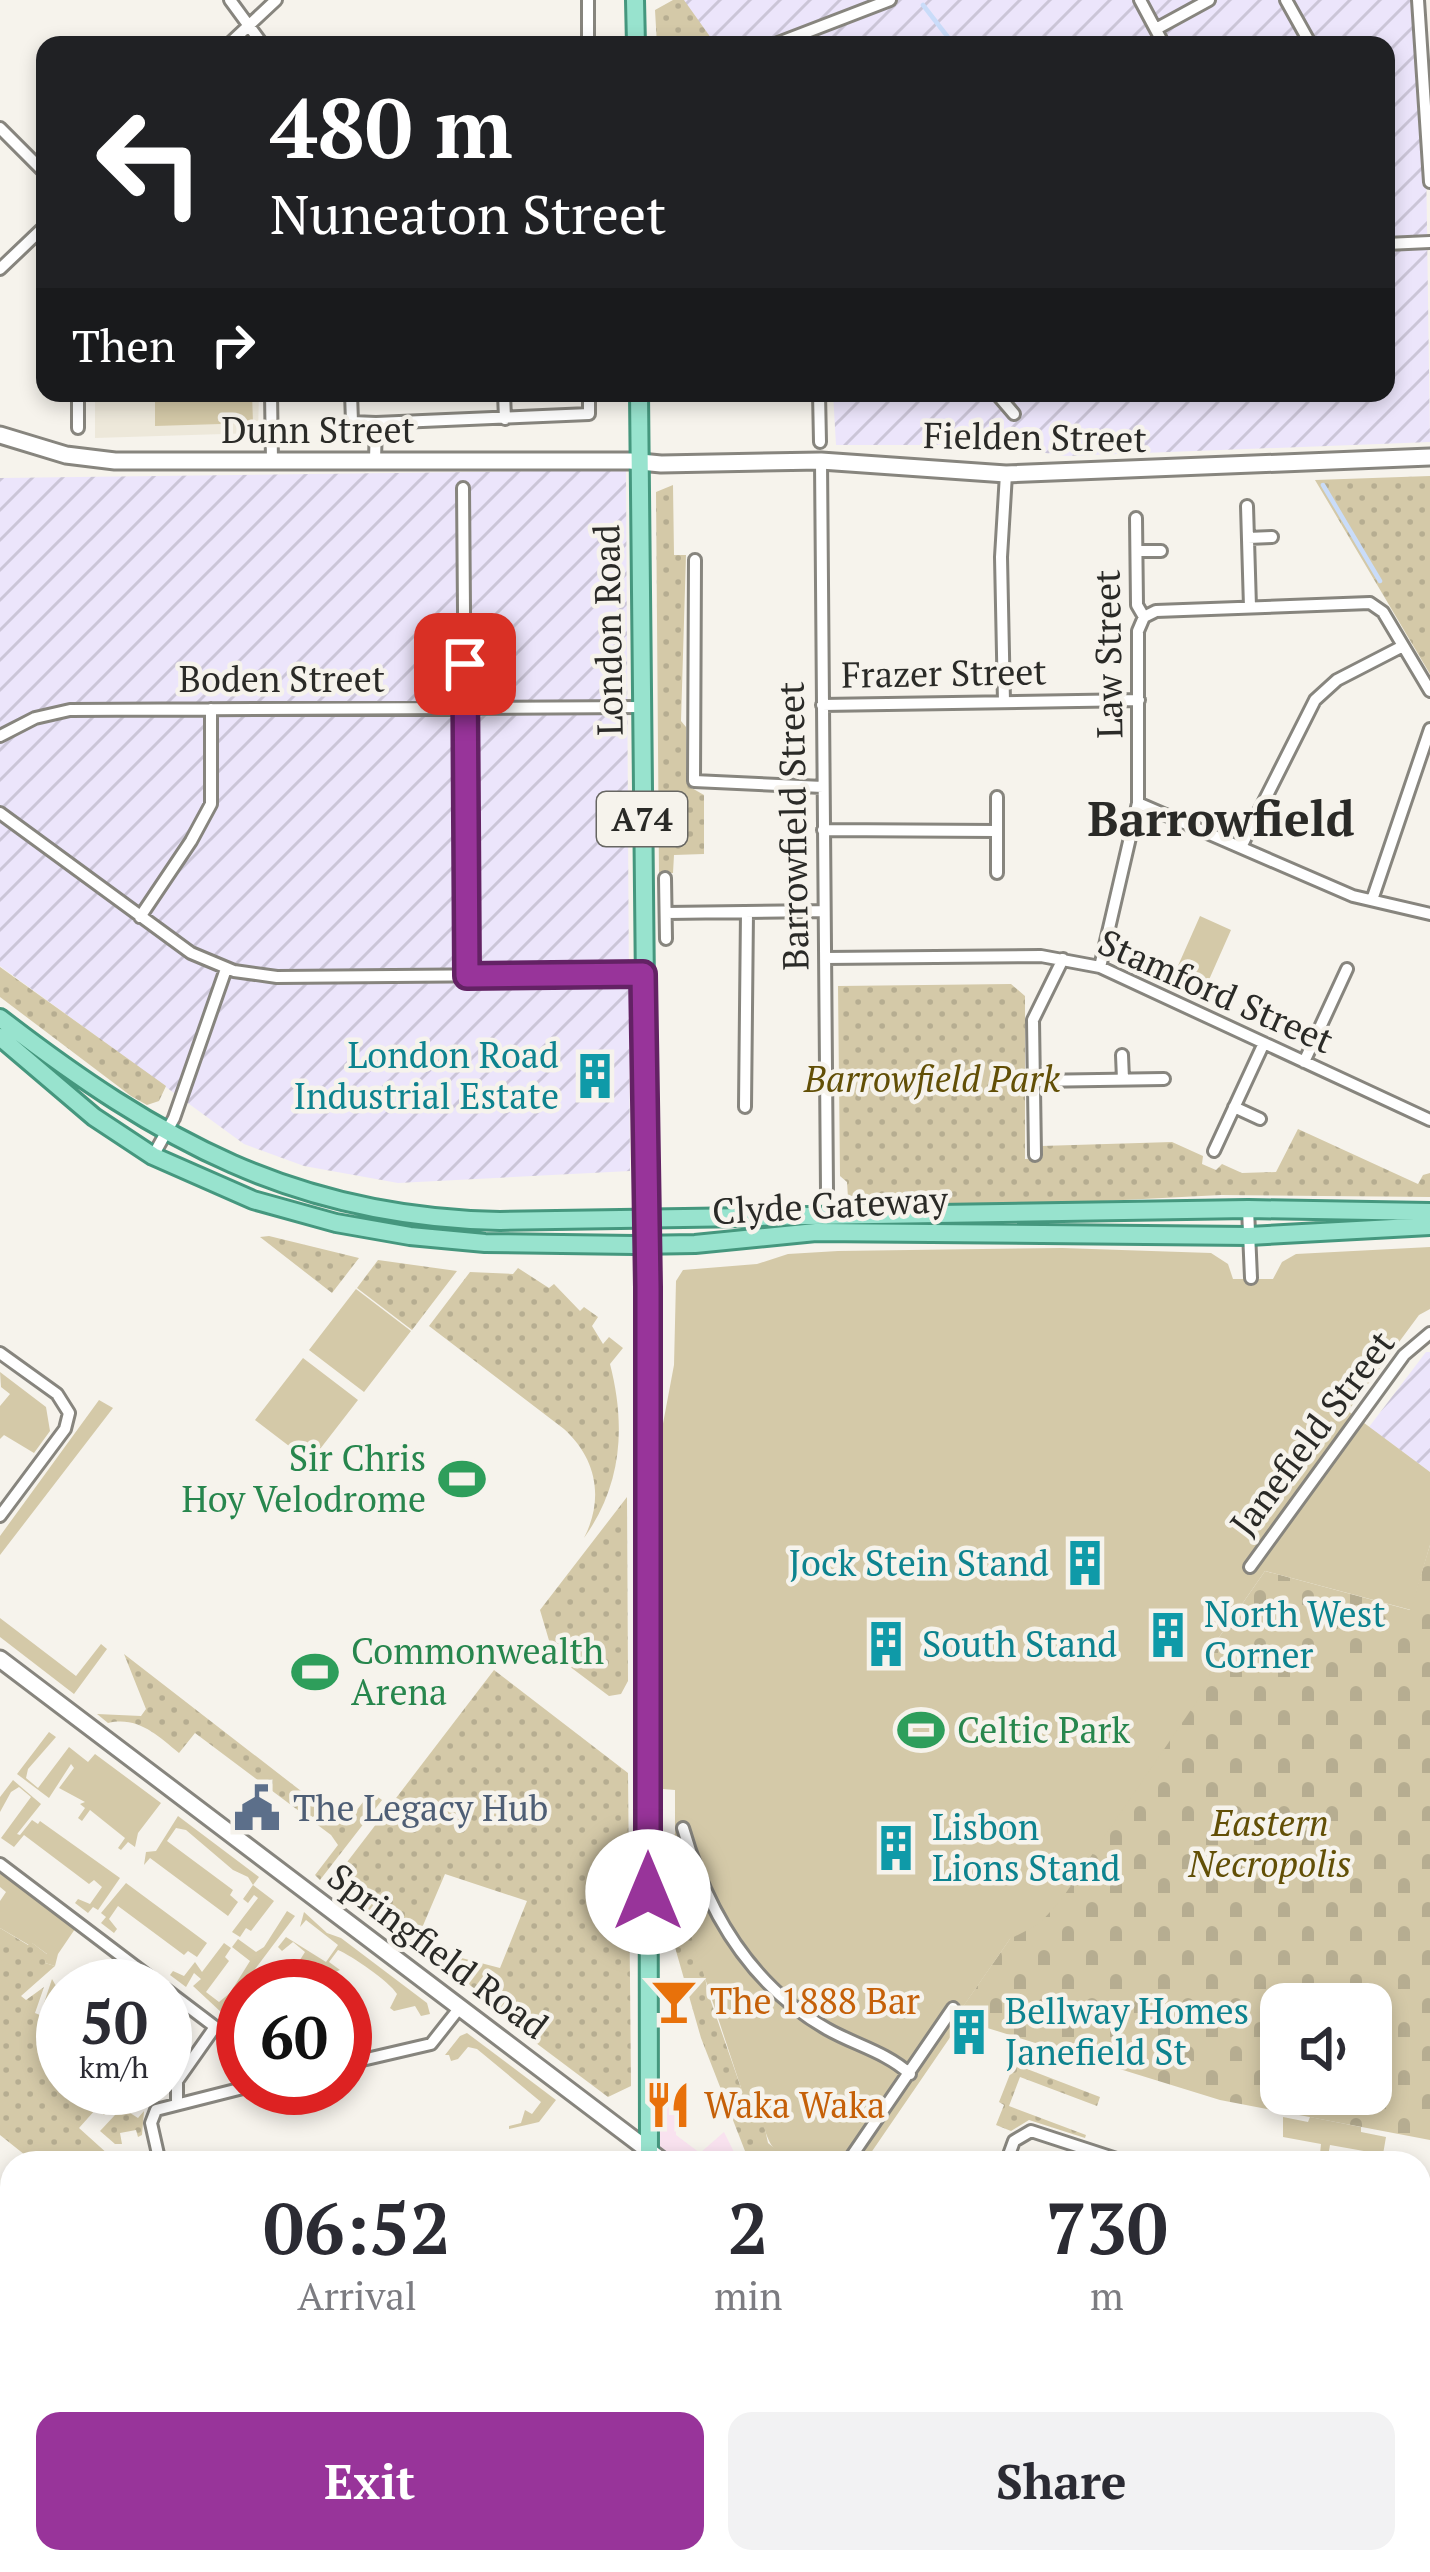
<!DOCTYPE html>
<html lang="en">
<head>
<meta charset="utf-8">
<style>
  :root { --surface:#fff; --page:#f2f2f3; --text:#2b2b33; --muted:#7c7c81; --accent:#98349a }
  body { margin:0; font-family:"PT Serif",serif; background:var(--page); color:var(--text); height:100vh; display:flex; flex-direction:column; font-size:45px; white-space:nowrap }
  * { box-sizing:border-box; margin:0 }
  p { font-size:39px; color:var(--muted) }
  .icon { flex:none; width:66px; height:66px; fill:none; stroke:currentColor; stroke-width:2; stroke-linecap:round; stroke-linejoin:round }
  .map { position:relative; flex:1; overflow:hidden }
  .panel { position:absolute; left:0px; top:2151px; width:1431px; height:423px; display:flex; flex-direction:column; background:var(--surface); border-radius:36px 36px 0 0; box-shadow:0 6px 18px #0003 }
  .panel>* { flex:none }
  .guide { position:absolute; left:36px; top:36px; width:1359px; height:366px; border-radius:24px; box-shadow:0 6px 18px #0003; background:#202124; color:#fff; overflow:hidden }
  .buttons { position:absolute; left:1260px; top:1983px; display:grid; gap:24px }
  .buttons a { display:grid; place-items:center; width:132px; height:132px; border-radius:24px; background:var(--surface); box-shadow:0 6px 18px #0003; font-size:60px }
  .speed { position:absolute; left:36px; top:1959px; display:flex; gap:24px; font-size:60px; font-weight:700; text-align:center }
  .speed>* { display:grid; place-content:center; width:156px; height:156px; border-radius:50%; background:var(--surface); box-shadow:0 6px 18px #0003; line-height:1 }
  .speed small { font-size:30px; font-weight:400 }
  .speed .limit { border:18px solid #d22; background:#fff; color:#111 }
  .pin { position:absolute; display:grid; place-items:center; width:102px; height:102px; color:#fff; margin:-51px; border-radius:24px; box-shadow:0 6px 18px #0006 }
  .me { position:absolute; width:132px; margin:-66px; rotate:0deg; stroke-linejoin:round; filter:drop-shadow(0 0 9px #0008) }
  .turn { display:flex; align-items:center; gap:42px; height:252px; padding:0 36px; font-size:54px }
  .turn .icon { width:156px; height:156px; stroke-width:2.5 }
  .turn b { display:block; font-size:84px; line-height:102px }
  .then { display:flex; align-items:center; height:114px; padding:0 36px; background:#0003; gap:24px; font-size:45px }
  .eta { display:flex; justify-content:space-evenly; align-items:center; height:204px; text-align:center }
  .eta b { font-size:72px; font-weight:600; line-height:84px }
  .action { display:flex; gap:24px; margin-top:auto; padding:24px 36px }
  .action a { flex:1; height:138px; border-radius:24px; background:var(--accent); color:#fff; font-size:48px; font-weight:600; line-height:138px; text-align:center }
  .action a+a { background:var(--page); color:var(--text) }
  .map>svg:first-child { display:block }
  .commercial { fill:#f9e2ef }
  .industrial { fill:url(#industrial-furrows) }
  .built { fill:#ede8da }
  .grass { fill:url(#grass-dots) }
  .cemetery { fill:url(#cemetery-stones); fill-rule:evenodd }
  .garden { fill:#d4c9a8 }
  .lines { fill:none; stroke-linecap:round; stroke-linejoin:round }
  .stream { stroke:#c9dcf9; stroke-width:4.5 }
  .street-casing { stroke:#87857e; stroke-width:16 }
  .secondary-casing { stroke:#87857e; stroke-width:21 }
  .primary-casing { stroke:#45977e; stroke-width:22 }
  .street { stroke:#fff; stroke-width:10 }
  .secondary { stroke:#fff; stroke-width:15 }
  .primary { stroke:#98e3ce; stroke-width:16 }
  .route-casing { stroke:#632264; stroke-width:30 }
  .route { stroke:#98349a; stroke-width:21 }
  .labels { text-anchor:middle; stroke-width:9; stroke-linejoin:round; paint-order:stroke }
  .shield { fill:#f6f3ec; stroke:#676662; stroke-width:3 }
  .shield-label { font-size:33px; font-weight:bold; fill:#2a2a27 }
  .street-label { font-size:36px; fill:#2a2a27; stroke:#f6f3ec }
  .culture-label { font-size:36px; fill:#0d838f; stroke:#f6f3ec; text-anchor:start }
  .park-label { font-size:36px; font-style:italic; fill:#624f06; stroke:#f6f3ec }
  .leisure-label { font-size:36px; fill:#27864d; stroke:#f6f3ec; text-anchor:start }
  .service-label { font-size:36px; fill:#4e5e75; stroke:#f6f3ec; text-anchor:start }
  .food-label { font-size:36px; fill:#c56008; stroke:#f6f3ec; text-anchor:start }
  .district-label { font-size:48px; font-weight:bold; fill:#2a2a27; stroke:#f6f3ec }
</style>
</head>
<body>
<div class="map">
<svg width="1430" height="2572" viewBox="0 0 1430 2572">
  <defs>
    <pattern id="industrial-furrows" width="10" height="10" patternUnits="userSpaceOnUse" patternTransform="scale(3)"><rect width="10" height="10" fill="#ece5fb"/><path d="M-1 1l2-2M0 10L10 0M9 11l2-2" fill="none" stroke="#cbc5d7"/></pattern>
    <pattern id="grass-dots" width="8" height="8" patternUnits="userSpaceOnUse" patternTransform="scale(3)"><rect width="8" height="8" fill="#d4c9a8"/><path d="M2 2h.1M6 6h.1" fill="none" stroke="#b6ad91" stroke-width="1.8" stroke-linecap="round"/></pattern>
    <pattern id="cemetery-stones" width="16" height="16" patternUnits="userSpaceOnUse" patternTransform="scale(3)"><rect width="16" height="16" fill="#d4c9a8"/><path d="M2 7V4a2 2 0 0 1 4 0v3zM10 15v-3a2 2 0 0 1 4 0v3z" fill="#b6ad91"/></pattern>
  </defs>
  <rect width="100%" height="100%" fill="#f6f3ec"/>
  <path class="commercial" d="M647 2104H676V2135L700 2153 724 2132 737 2158 733 2163H648Z"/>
  <path class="industrial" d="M677 0H1419L1425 83 1430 442 1066 456 993 445H836L833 393H1386V45H716Z
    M626 470 630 1171 398 1183 304 1166 244 1144 0 966V478Z
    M1426 1352H1430V1472L1369 1427Z"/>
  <path class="built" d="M95 393H259L258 433 95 438Z"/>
  <path class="grass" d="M673 0H684L716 45H657L655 10Z
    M1430 476V674L1315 480Z
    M673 485 674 555H686L681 721 686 727V779L690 787 704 795V854L674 855 673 873 659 874 656 492Z
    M0 967 166 1086 159 1101 147 1105 131 1096 0 997Z
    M1011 984 1025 996V1159L1041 1158V1146L1172 1142 1203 1156 1202 1164 1216 1170 1222 1164 1242 1173 1276 1172 1298 1129 1418 1184 1423 1175 1430 1173V1197L1221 1195 1045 1204H853L848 1198 847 1182 840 1176 838 986Z
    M269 1236 359 1258 332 1293 260 1237Z
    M378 1260 457 1271 412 1330 357 1288Z
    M518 1268 549 1288 554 1284 580 1311 584 1307 598 1317 592 1326 603 1344 609 1337 623 1348 610 1364C626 1426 622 1485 584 1538 604 1499 597 1459 564 1429L429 1326 470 1272 513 1274Z
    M627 1497 628 1681 621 1694 609 1696 553 1654 540 1610Z
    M124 1654 345 1825 371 1792 382 1800 320 1880 315 1875 338 1845 331 1835 195 1733 179 1753C157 1735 138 1716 108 1723L97 1714 141 1716 146 1709Z
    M494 1670 628 1773 631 2086 608 2097 508 2022 506 2012 440 1963 424 1958 427 1949 500 1968 527 1901 445 1874 416 1942 408 1947 328 1887Z
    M668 1869 684 1870 708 1993 747 2105 761 2111 768 2143 793 2163H749L747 2158V2163H735L745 2151 701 2038 666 1916 683 1910Z
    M0 1928 28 1945 31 1942 48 1955 45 1963 55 1966 21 1996 26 2000 44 1987 35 2013 40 2015 52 1979 63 1998V2088H80L85 2093 102 2095 138 2118 144 2111 142 2135 138 2137 136 2130 120 2133 122 2144H115L100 2131 115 2115 110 2110 104 2115 96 2109 79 2128 109 2155 125 2157 126 2163H35L0 2135Z
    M1014 2064 1100 2097 1097 2106 1020 2077 1009 2106 1086 2135 1085 2138 1029 2120 1011 2131 996 2125 1004 2105 999 2102Z"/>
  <path class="cemetery" d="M1430 1545V2140L1220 2100 955 2018 1265 1571 1410 1610ZM1281 2004H1371V2094H1281Z"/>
  <path class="garden" d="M155 393H252L253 423 155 426Z
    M1200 916 1231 930 1208 982 1177 968Z
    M1430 1247V1309L1419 1315 1348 1411 1430 1472V1545L1411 1610 1265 1571 1215 1643 1209 1676 1197 1701 1061 1900 1039 1924 1010 1939 956 2017 962 2020 951 2036 864 2163H793C769 2152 766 2135 760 2112L747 2106 669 1869H664V1841L671 1840 675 1834V1790L663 1789 662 1429 674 1365 676 1281 683 1270 757 1264 788 1254 838 1251 1062 1248 1211 1253 1228 1264 1233 1279H1273L1282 1262 1296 1254Z
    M356 1289 411 1331 364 1392 309 1350Z
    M303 1358 358 1400 310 1462 255 1420Z
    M0 1372 46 1407 50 1431 34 1453 4 1435 0 1439V1406L10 1394 1 1387Z
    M99 1400 113 1408 0 1555V1536Z
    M0 1618 76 1676 101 1644 107 1649 74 1694 0 1637Z
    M49 1732 56 1737 28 1769 26 1778 38 1788 69 1747 88 1762 95 1754 161 1803 138 1833 135 1847 128 1842 121 1850 118 1848 125 1838 90 1810 82 1821 78 1818 85 1808 80 1804 85 1802 59 1788 74 1768 71 1764 49 1798 17 1774Z
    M13 1780 41 1804 17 1834 20 1835 32 1820 38 1824 40 1821 120 1878 98 1910 93 1907 88 1913 75 1903 78 1899 90 1904 102 1887 94 1880 89 1884 24 1835 14 1847 1 1838 31 1797 19 1787 11 1792 0 1812V1797Z
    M178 1816 259 1877 253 1885 274 1901 251 1931 246 1928 240 1937 232 1932 258 1898 254 1895 248 1903 243 1899 253 1885 248 1877 233 1870 186 1830 176 1828 167 1841 233 1890 230 1895 238 1902 228 1916 150 1858 144 1865 146 1852 156 1851Z
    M0 1872 75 1929 58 1954 55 1966 45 1963 47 1954 32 1943 29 1945 0 1928V1901L6 1892 0 1887Z
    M126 1883 207 1943 197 1957 188 1951 184 1955 118 1906 109 1919 117 1929 114 1933 101 1923 106 1917 101 1913Z
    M287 1911 295 1916 222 2013 193 1986 201 1979 194 1973 186 1987 170 1975 173 1971 184 1976 195 1962 202 1972 224 1943 231 1948 225 1957 229 1961 206 1992 219 2002 230 1993 250 1961 232 1947 238 1939 256 1952 264 1947Z
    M304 1912 327 1933 341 1938 427 2003 430 2014 421 2016 415 2006 394 2011 390 2008 397 1994C389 1981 352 1956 338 1950L329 1962 340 1970 328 1975 317 1962 307 1969 298 1963 305 1952 293 1942 282 1951 278 1947 286 1937 326 1962 338 1945 306 1920 300 1927Z
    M467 2033 556 2100 539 2122 509 2129V2126L521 2123 525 2110 532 2114 541 2102 477 2049 468 2047 458 2059 451 2061 449 2055H445L460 2036Z
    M1283 2117 1308 2122 1310 2117 1361 2127V2132L1386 2137 1382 2160 1375 2158V2153L1330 2145 1328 2156 1320 2154 1321 2144 1283 2137Z"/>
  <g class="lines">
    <path class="stream" d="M923 5 954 45
      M1323 485 1380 581"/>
    <defs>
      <path id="street" d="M230 0 263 45
        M588 0V45
        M1140 0 1164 45
        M1286 0 1311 45
        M1418 0 1430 182
        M1156 29 1209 0
        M228 45 276 0
        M773 45 890 0
        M0 128 45 173
        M1386 244 1430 242
        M0 269 45 226
        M78 393V428
        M271 393 272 461
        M351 393 352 422 376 423 589 414V393
        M504 393 505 419
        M819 393 820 442
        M996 393 1014 414
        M375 460 376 423
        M821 461 827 1191
        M463 488 467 976
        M1247 506 1250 607
        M1248 538 1272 537
        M1137 551H1161
        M695 560 694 781 823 787
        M1144 617 1156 611 1370 603 1383 612 1430 691
        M1004 702 1001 557 1006 474
        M822 705 1139 700
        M0 736 35 718 70 710 642 707
        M1138 803 1353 896 1430 914
        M0 813 191 953 234 971 277 977 643 974
        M823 830 997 831
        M1241 847 1315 700 1337 680 1403 646
        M997 873V797
        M665 878 666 939
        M1372 900 1430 729
        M666 913 824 911
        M140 917 191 841 211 804V709
        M825 958 1041 956 1100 967 1430 1120
        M1100 967 1138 803V631L1144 617 1137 605 1136 518
        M1122 1055 1123 1079
        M1304 1062 1347 969
        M1033 1081 1164 1079
        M745 1107 747 912
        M1234 1107 1260 1119
        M1214 1151 1264 1043
        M1035 1155 1033 1020 1063 959
        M153 1156 174 1118 226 969
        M1248 1209 1251 1278
        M0 1353 57 1394 69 1413 65 1429 0 1516
        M1250 1567 1404 1355 1430 1333
        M683 1828C707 1912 750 1985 827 2029 855 2045 886 2052 910 2074
        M664 1852 692 1860
        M0 1864 161 1986
        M165 1989 243 2048
        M345 2064 431 2044 461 2006
        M177 2104V2081L215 2027
        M160 2163 151 2123 156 2110 243 2088
        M847 2163 953 2008
        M1006 2163 1014 2141 1031 2131 1129 2163
        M1236 2163H1240
        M1419 2197 1430 2198
        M1421 2288 1427 2232
        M1419 2403 1430 2409
        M1419 2432 1430 2437
        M344 2562 345 2572
        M678 2562 703 2572
        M933 2562 935 2572
        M1169 2562 1194 2572
        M112 2572 118 2562
        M249 2572 256 2562
        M439 2572 445 2562
        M993 2572 998 2562"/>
      <path id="secondary" d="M0 435 66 455 115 461H630L661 464 821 461 1006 474 1430 457
        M0 1659 665 2163
        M1419 2523 1430 2527"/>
      <path id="primary" d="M635 0 636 45
        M639 393 648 1287 649 2163
        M0 1018C158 1140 295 1217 500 1221L1248 1209 1430 1212
        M0 1037 94 1117 153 1156 253 1200 336 1223 410 1236 485 1243 634 1245 695 1244 816 1232 1249 1236 1430 1226
        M534 2572 540 2562"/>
    </defs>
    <use href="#street" class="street-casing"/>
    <use href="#secondary" class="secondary-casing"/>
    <use href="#primary" class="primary-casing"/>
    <use href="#street" class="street"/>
    <use href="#secondary" class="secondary"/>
    <use href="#primary" class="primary"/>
  </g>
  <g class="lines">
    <defs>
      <path id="route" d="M465 664 467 976 643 974 648 1287V1892"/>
    </defs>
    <use href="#route" class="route-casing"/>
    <use href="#route" class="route"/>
  </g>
  <defs>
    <symbol id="building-bare" viewBox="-9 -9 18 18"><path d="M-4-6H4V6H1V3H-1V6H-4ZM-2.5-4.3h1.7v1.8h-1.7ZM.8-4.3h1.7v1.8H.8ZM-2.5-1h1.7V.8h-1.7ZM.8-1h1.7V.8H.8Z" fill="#0f9aa8" stroke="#f6f3ec" stroke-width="2.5" paint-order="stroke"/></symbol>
    <symbol id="stadium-bare" viewBox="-9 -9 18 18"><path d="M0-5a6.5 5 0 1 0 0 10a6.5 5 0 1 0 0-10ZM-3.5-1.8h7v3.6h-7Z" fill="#2e9e5b" stroke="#f6f3ec" stroke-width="2.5" paint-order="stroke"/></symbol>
    <symbol id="civic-bare" viewBox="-9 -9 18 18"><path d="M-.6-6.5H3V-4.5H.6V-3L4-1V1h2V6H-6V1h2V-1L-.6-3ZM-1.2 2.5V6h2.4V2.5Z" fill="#5c6f8a" stroke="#f6f3ec" stroke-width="2.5" paint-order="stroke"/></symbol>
    <symbol id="bar-bare" viewBox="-9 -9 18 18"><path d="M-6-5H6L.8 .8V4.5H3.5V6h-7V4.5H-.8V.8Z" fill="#e8710a" stroke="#f6f3ec" stroke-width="2.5" paint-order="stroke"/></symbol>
    <symbol id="restaurant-bare" viewBox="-9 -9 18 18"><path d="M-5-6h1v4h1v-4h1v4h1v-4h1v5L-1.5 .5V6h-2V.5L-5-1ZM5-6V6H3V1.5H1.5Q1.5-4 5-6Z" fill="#e8710a" stroke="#f6f3ec" stroke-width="2.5" paint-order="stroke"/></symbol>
  </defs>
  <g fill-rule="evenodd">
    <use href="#building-bare" x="562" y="1043" width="66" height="66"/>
    <use href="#stadium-bare" x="429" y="1446" width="66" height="66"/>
    <use href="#building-bare" x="1052" y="1530" width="66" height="66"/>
    <use href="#building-bare" x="1135" y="1602" width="66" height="66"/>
    <use href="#building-bare" x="853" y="1611" width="66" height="66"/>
    <use href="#stadium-bare" x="282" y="1639" width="66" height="66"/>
    <use href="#stadium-bare" x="888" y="1697" width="66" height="66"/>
    <use href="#civic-bare" x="224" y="1775" width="66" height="66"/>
    <use href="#building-bare" x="863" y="1815" width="66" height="66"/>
    <use href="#bar-bare" x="641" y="1968" width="66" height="66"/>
    <use href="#building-bare" x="936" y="1999" width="66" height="66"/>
    <use href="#restaurant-bare" x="635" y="2072" width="66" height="66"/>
  </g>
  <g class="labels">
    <rect class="shield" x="597" y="792" width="90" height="54" rx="9"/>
    <g class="shield-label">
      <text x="642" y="831">A74</text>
    </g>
    <g class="street-label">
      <text x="318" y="443">Dunn Street</text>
      <text transform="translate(1035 437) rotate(1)" y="13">Fielden Street</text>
      <text transform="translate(608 630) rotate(-91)" y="13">London Road</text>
      <text transform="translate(1108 654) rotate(-91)" y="13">Law Street</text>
      <text transform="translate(944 673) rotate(-1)" y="13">Frazer Street</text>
      <text x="282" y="692">Boden Street</text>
      <text transform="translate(793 826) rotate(-91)" y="13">Barrowfield Street</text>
      <text transform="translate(1216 991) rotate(24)" y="13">Stamford Street</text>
      <text transform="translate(830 1205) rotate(-3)" y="13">Clyde Gateway</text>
      <text transform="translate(1312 1433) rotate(-53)" y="13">Janefield Street</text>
      <text transform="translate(438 1951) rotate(37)" y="13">Springfield Road</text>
    </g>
    <g class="culture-label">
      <text x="559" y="1068" text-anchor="end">London Road<tspan x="559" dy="41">Industrial Estate</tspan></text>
      <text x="1049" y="1576" text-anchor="end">Jock Stein Stand</text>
      <text x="1204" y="1627">North West<tspan x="1204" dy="41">Corner</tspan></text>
      <text x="922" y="1657">South Stand</text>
      <text x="932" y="1840">Lisbon<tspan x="932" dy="41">Lions Stand</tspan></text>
      <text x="1005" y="2024">Bellway Homes<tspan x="1005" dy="41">Janefield St</tspan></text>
    </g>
    <g class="park-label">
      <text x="932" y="1092">Barrowfield Park</text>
      <text x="1270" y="1836">Eastern<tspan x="1270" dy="41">Necropolis</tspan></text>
    </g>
    <g class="leisure-label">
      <text x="426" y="1471" text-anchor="end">Sir Chris<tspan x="426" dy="41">Hoy Velodrome</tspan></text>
      <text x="351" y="1664">Commonwealth<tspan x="351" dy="41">Arena</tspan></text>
      <text x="957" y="1743">Celtic Park</text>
    </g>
    <g class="service-label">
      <text x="293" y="1821">The Legacy Hub</text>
    </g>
    <g class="food-label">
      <text x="710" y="2014">The 1888 Bar</text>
      <text x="704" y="2118">Waka Waka</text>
    </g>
    <g class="district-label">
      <text x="1221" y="836">Barrowfield</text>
    </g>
  </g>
</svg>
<div class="buttons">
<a><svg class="icon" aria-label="sound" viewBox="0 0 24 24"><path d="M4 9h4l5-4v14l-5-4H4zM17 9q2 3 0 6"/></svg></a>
</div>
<div class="speed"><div>50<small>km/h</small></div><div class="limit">60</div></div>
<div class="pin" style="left:465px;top:664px;background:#d93025"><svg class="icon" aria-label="arrive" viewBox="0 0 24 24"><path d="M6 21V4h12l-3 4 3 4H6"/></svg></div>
<svg class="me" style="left:648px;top:1892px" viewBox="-20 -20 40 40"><circle r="19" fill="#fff"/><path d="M0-13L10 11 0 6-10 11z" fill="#98349a"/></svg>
<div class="guide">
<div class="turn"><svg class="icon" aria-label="left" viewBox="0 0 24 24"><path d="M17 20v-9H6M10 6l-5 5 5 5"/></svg><div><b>480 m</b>Nuneaton Street</div></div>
<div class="then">Then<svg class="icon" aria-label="right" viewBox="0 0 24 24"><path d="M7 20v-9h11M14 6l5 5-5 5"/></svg></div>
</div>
<section class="panel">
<div class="eta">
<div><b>06:52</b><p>Arrival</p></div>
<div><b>2</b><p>min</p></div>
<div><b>730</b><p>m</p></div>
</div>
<div class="action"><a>Exit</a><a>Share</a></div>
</section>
</div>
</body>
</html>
